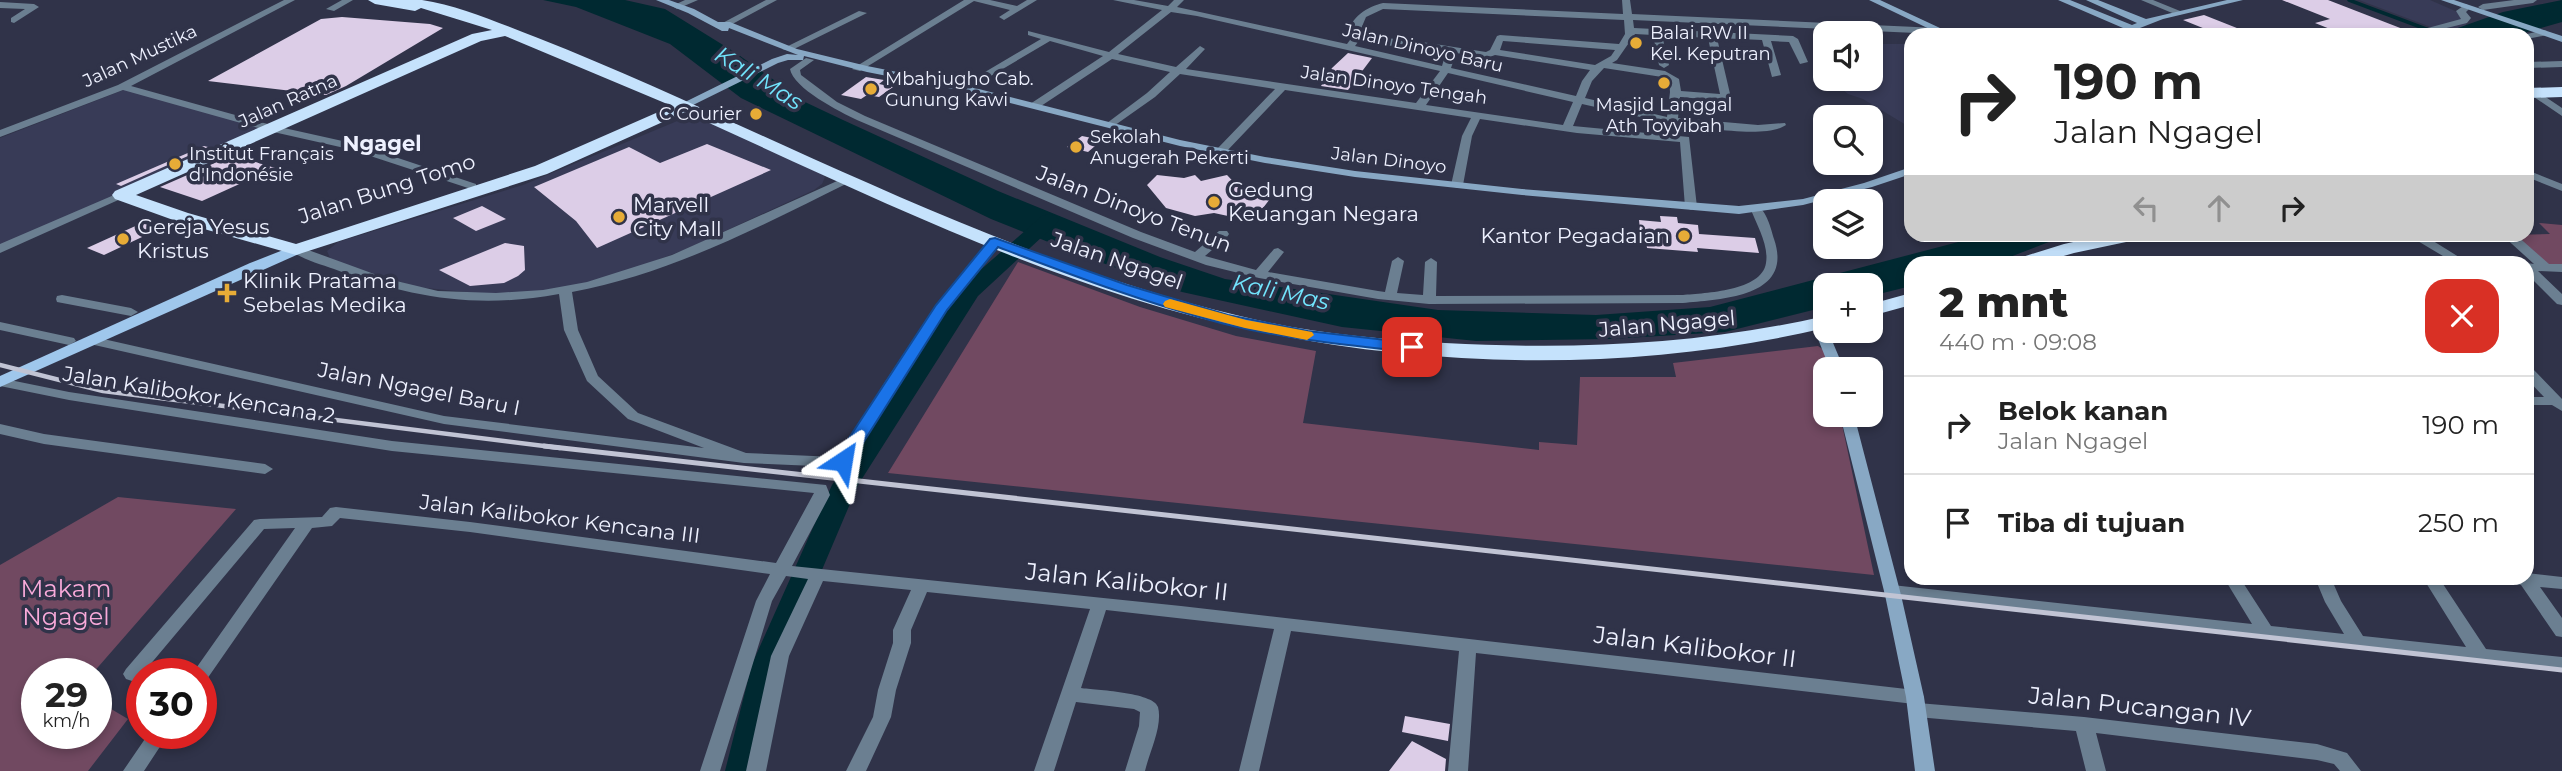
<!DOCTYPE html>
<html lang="id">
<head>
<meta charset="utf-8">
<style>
  :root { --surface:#fff; --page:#f2f2f2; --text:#222; --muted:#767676; --line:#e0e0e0 }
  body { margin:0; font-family:Montserrat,sans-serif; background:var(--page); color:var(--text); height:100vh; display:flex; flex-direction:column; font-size:26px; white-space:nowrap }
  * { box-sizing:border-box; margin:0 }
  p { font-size:23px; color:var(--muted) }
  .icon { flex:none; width:38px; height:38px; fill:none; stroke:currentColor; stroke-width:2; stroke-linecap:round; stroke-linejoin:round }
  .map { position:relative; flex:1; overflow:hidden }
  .sheet { position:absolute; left:1904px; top:256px; width:630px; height:329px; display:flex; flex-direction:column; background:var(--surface); border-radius:21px; box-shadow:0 4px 10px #0003 }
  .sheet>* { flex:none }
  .guide { position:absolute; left:1904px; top:28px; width:630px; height:214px; border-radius:21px; box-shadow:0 4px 10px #0003; background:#fff; color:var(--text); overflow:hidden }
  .buttons { position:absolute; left:1813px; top:21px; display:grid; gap:14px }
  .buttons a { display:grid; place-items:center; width:70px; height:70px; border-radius:14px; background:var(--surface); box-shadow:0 4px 10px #0003; font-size:35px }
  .speed { position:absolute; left:21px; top:658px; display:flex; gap:14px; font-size:35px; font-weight:700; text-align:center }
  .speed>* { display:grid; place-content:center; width:91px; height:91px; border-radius:50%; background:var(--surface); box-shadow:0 4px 10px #0003; line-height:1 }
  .speed small { font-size:18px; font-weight:400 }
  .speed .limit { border:10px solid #d22; background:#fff; color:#111 }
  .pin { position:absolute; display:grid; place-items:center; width:60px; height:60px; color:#fff; margin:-30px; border-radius:14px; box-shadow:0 4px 10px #0006 }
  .me { position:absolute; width:77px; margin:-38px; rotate:33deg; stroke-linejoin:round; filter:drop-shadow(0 0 5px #0008) }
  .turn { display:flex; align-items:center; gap:24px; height:147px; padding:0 35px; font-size:32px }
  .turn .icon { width:91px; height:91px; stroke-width:2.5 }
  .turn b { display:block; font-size:49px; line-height:60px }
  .lanes { display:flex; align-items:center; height:66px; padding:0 35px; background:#0003; justify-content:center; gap:35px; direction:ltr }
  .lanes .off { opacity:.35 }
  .round { display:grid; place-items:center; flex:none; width:74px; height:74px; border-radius:21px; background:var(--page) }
  .head { display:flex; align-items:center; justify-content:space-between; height:119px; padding:0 35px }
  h1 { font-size:42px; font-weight:800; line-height:52px }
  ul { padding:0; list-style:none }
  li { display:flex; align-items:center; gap:21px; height:98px; padding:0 35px; border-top:2px solid var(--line) }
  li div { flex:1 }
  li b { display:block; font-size:26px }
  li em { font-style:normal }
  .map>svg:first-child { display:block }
  .built { fill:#383b57 }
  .green { fill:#714961 }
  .water { fill:#002931 }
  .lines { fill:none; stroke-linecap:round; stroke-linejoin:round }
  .stream { stroke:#002931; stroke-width:3.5 }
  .river { fill:#002931; fill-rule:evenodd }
  .building { fill:#dccde7 }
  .street { fill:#6b7f91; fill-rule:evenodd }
  .secondary { fill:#88a8c4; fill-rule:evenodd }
  .primary { fill:#9fc7ec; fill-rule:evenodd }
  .highway { fill:#c5e2fc; fill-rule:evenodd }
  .rail-far1 { stroke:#c1c4d4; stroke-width:4.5 }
  .rail { stroke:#c1c4d4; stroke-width:5 }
  .route { fill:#1a73e8; stroke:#114b97; stroke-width:2 }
  .slow { fill:#f59e0b }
  .poi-dot { fill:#e7ac37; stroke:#303349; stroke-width:2.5 }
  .labels { text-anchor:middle; stroke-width:7; stroke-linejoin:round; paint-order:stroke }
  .far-poi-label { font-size:18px; fill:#eef1ff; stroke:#303349; text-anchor:start }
  .far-street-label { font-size:18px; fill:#eef1ff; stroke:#303349 }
  .far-quarter-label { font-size:21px; font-weight:bold; fill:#eef1ff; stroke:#303349 }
  .street-label { font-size:21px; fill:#eef1ff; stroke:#303349 }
  .poi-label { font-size:21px; fill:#eef1ff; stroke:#303349; text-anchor:start }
  .water-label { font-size:23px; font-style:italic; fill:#72e5fd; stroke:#303349 }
  .near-street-label { font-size:24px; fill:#eef1ff; stroke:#303349 }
  .near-park-label { font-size:24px; fill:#f9aada; stroke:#303349 }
</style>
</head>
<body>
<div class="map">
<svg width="2562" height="771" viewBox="0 0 2562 771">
  <rect width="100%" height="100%" fill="#303349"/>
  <path class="built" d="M2359 0H2430L2469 17 2465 27 2444 32Z
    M1871 44H1911V128L1863 99 1848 94 1831 80 1871 79Z
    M126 89 270 129 0 247V138Z
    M687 117 700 118 820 173 825 177 822 184 814 190 684 250 622 273 577 285 529 293 485 294 416 287 331 260 327 251 338 242 523 185Z"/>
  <path class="green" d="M2539 223 2562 225V266L2546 265 2511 235 2550 234Z
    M1018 262 1140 307 1236 336 1316 351 1303 423 1539 450V442L1577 445 1580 377H1676L1673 363 1818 346 1827 352 1831 369H1825V415H1840L1874 575 888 473Z
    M118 497 236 509 92 674H37V733H96V700L128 719 88 771H0V565Z"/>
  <path class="water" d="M543 0H625L665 9 736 53 805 102 843 120 998 191 1160 257 1225 279 1438 310 1596 315 1710 307 1985 235H2067L1997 262H1911V286L1871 296V285H1825V307L1725 332 1610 339 1476 341 1342 327 1182 292 1078 254 991 219 741 98 670 44 576 7Z
    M2562 0V22L2517 35H2438L2503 12Z"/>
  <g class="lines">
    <path class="stream" d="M2349 0 2442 35"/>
    <path class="river" d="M1049 214 1056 216 1059 220 1056 224 978 296 858 485 782 664 759 771H725L752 664 832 485 961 287 1042 216Z"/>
  </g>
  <path class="building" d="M2282 0H2328L2408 31 2392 35H2345L2315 23 2330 19Z
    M2204 15 2252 34V35H2220L2183 20Z
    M342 17 430 24 443 28 346 86 326 95 208 81 321 19Z
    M1348 53 1372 58 1348 90 1321 86 1332 68Z
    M866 77 884 80 879 84 893 87 879 97 867 95 861 99 841 95Z
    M1082 136 1102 140 1088 152 1067 147Z
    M707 144 771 170 597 248 576 221 534 187 629 147 660 163Z
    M204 146 208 147 121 186 116 184Z
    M233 155 275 168 202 201 160 187Z
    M1157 175 1184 178 1195 175 1201 181 1227 175 1242 191 1273 195 1263 208 1228 216 1214 213 1195 216 1166 208 1147 185Z
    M482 206 506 219 476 231 453 218Z
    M1660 216 1677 217 1678 223 1698 225 1699 234 1755 238 1759 253 1697 248 1698 252 1647 248 1646 240H1641L1639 220 1661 222Z
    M142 223 159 229 104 255 87 248Z
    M505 243 524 246 525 270 518 276 504 283 470 286 439 270Z
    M1405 716 1450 724 1448 741 1402 732Z
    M1412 741 1446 759 1445 771H1389Z"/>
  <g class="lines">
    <path class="street" d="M284 0H295L131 86 275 126 356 144 476 184V188H468L349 149 269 131 123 90 0 137V130L118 85Z
      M342 0H353L334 11 326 9Z
      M685 0H698L677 9 672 6Z
      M766 0H777L723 29 715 27Z
      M964 0H990L1017 6 1027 0H1037L1004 20 999 17 1010 10 974 1 860 71 852 69Z
      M1113 0H1134L1168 6 1174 0H1184L1177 7 1347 44 1350 40C1345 20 1366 7 1383 3L1623 14 1622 0H1630L1632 14 1938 28 1943 31 1938 34 1633 20 1634 28 1793 36 1798 39 1808 62 1800 64 1789 42 1771 41 1781 75 1772 77 1762 40 1717 38 1731 98 1726 101 1680 97 1678 118 1758 125 1785 123 1786 125C1765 139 1704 127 1678 125V129L1673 132 1668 129 1667 123 1582 104 1573 126 1689 137 1697 207 1691 210 1685 207 1680 142 1577 133 1480 119 1472 136 1463 185 1457 188 1451 185 1462 136 1471 118 1285 90 1225 153 1221 154 1216 151 1217 149 1275 89 1180 74 1155 97 1111 128 1106 125 1107 123 1147 93 1170 72 1112 59 1038 108H1030V104L1103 56 1050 41 967 90 958 88 1041 39 1028 35V31L1109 52 1162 10ZM1383 9 1624 20 1625 34 1619 44 1500 35 1497 36 1490 50 1486 52 1409 40 1358 36 1366 17ZM1171 12 1197 16 1440 71 1416 103 1186 69 1205 49 1200 46 1176 67 1118 54ZM1635 34 1653 35 1659 65 1664 68 1669 65 1662 35 1708 38 1720 94 1681 91 1679 79 1665 71 1612 63 1617 60ZM1503 41 1615 50 1611 56 1595 65 1500 50ZM1358 42 1446 52 1442 66 1355 46ZM1456 53 1487 58 1495 55 1590 70 1582 81 1576 96 1451 68ZM1604 68 1662 77 1669 80 1670 92 1667 117 1585 98 1592 81ZM1448 73 1573 102 1563 125 1426 105Z
      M2141 0H2153L2185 13 2177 15Z
      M2514 0H2537L2533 3 2483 10 2478 7 2483 4Z
      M0 2 34 4 39 7 14 23 11 22V18L25 9 0 8Z
      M2466 4 2471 7 2466 12 2471 18 2467 23 2418 35H2402L2461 19 2456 11Z
      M859 11 867 13 790 51 782 49Z
      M2544 30 2547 31V35L2527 39V35H2523Z
      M806 58 814 60 800 70 801 75 837 102 865 116 1141 232 1195 252 1219 231H1227L1229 234 1227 237 1205 256 1256 270 1274 249 1278 248 1284 252 1268 272 1378 291 1385 292 1392 261 1398 257 1404 261 1397 293 1423 295 1425 262 1431 258 1437 262 1436 296 1683 295C1705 293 1762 291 1766 263 1769 246 1757 225 1751 210L1757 206C1767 211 1771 229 1774 239 1794 297 1723 299 1683 303L1429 304 1378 299 1259 278 1206 265 1133 238 857 120C840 112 793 88 790 69Z
      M2562 61V67L2527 68V62Z
      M2535 90 2562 108V116L2531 95 2530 93Z
      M2527 140 2533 142V146L2527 147Z
      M2527 170 2562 184V191L2527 177Z
      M846 177 852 180 850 182C761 226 670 274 572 292L578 330 598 376 638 413 746 453 836 457 841 455 883 385 936 305 991 239H999L1001 242 999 245 946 310 897 385 851 461 838 467 744 463 444 424 90 344 83 340 90 336 444 416 704 448 628 419 587 381 564 330 559 294C477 309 411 298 334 269 320 264 301 259 290 250L296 246 300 247 388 279 438 291 496 293 543 290 587 282 672 255Z
      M121 192 127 195 125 197 0 253V244Z
      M2406 234H2422L2467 262H2453Z
      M2501 234H2515L2549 264H2562V272L2538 271 2562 294V305L2557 304 2527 274V263L2534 264Z
      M62 295 131 308 138 312 131 316 57 302 56 299 57 296Z
      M0 322 74 338 76 341 69 345 0 330Z
      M2527 367 2532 368 2562 399V411L2552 405H2527V397H2544L2527 379Z
      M0 378 69 392 392 441 826 485 830 495 792 566 1181 606 1915 690 1921 692 1924 697 1918 703 2084 717 2317 744 2347 753 2361 771H2340L2334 764 2317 760 2096 733 2106 771H2086L2076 731 1917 717 1911 715 1908 710 1914 704 1476 653 1468 771H1448L1459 651 1291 631 1259 771H1239L1274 629 1106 610 1081 688C1095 690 1153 692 1158 707 1163 726 1149 753 1145 771H1125L1139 726 1140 712 1134 709 1076 702 1054 771H1034L1090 609 927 592 911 630V643L896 690 891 717 866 771H846L873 717 878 690 893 643V630L911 590 823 581 789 656 766 771H746L771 656 808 579 786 576 772 601 720 771H700L756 601 770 574 470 532 340 518 332 526 312 528 207 679 201 681V674H192L295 528 264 529 138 679 132 681 126 679 123 674 126 669 254 520 260 519 322 517 330 508 336 507 470 522 776 563 814 493 392 451 69 400 0 386Z
      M0 424 44 434 265 464 273 469 265 474 44 444 0 434Z
      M2527 573 2562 577V589L2540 587 2562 618V637L2556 636 2521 585 2500 582 2498 578H2527Z
      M2224 578H2240L2271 626 2344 634 2325 602 2315 578H2331L2341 601 2363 636 2466 647 2423 578H2439L2486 649 2562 657V671L1892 597 1886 595 1884 591 1886 587 1892 585 2252 624Z
      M149 733H169L144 771H123Z"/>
    <path class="secondary" d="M656 0H669L694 9 718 22H730L797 49 867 66 963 85 1180 140 1265 157 1355 171 1522 189 1739 206 1803 199 1864 183 1911 167V174L1872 187 1803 205 1739 214 1522 195 1355 177 1265 163 1180 146 963 91 867 72 804 56 803 60H788L778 63 687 108 682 105 683 103 772 59 787 54 798 55 729 28 728 31H722L688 13Z
      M1869 0H1880L1955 35H1942Z
      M2058 0H2070L2132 25 2137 23 2086 0H2098L2146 19 2227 0H2243L2163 19 2122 35H2109L2123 28Z
      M2441 0H2454L2562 36V42Z
      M1819 320 1825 324V331H1828L1844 369H1830L1812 324Z
      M1840 415H1854L1901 595 1924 697 1935 771H1915L1906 697 1885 595Z"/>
    <path class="primary" d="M296 245 301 247 304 250 301 253 0 387V376L250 263Z"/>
    <path class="highway" d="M368 0C386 0 405 0 422 0 461 6 501 24 538 38 622 71 701 108 783 145 931 212 1081 278 1240 316 1308 333 1376 339 1445 343 1574 350 1699 345 1825 316V328C1602 381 1349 367 1130 298 976 249 831 178 685 112L547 174 296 255 176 221 115 199 112 195 115 191 472 34 492 30 421 8 415 11 375 4ZM505 36 672 106 535 166 296 244 188 213 136 195 481 41Z
      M2562 87V97L2527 98V88Z
      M2110 234H2148L2145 238 2074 253 2043 262H2017L2019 258 2064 244Z
      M1911 293V305L1871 316V304Z"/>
    <path class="rail-far1" d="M0 365 103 391 560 448"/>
    <path class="rail" d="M544 446 2562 670"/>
  </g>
  <path class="route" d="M995 238 1127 285 1228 315 1308 331 1412 343 1420 347 1412 352C1348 345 1284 339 1221 323 1145 303 1072 275 998 247L947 310 849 465H837L834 461 936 305 990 239Z"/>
  <path class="slow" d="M1170 299 1246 320 1312 332 1314 335 1307 340 1245 328 1165 307 1163 304 1165 301Z"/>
  <g class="poi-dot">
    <circle cx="1636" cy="43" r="7"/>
    <circle cx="1664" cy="83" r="7"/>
    <circle cx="871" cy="89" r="7"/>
    <circle cx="756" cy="114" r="7"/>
    <circle cx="1076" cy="147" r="7"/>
    <circle cx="175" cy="164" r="7"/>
    <circle cx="1214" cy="202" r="7"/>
    <circle cx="619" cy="217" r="7"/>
    <circle cx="1684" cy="236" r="7"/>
    <circle cx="123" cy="239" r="7"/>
    <path d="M223.5 282.5h7v7h7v7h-7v7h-7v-7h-7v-7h7z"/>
  </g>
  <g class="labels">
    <g class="far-poi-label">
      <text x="1650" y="39">Balai RW II<tspan x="1650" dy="21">Kel. Keputran</tspan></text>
      <text x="885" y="85">Mbahjugho Cab.<tspan x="885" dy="21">Gunung Kawi</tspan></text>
      <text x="1664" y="111" text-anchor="middle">Masjid Langgal<tspan x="1664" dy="21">Ath Toyyibah</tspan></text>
      <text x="742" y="120" text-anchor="end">C Courier</text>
      <text x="1090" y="143">Sekolah<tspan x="1090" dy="21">Anugerah Pekerti</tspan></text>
      <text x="189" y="160">Institut Français<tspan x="189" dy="21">d'Indonésie</tspan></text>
    </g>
    <g class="far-street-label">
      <text transform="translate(1423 48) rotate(13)" y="6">Jalan Dinoyo Baru</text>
      <text transform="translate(140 56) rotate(-25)" y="6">Jalan Mustika</text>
      <text transform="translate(1394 85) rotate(8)" y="6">Jalan Dinoyo Tengah</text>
      <text transform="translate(288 101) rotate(-24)" y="6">Jalan Ratna</text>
      <text transform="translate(1389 160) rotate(7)" y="6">Jalan Dinoyo</text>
    </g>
    <g class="far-quarter-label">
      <text x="382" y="151">Ngagel</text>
    </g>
    <g class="street-label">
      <text transform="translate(387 189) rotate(-18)" y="7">Jalan Bung Tomo</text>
      <text transform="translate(1134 209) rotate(21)" y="7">Jalan Dinoyo Tenun</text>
      <text transform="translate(1117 261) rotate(19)" y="7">Jalan Ngagel</text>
      <text transform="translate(1667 324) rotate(-5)" y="7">Jalan Ngagel</text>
      <text transform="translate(419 389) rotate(11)" y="7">Jalan Ngagel Baru I</text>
      <text transform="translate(199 395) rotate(9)" y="7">Jalan Kalibokor Kencana 2</text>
      <text transform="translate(560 519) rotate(7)" y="7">Jalan Kalibokor Kencana III</text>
    </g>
    <g class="poi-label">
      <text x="1228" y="197">Gedung<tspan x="1228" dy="24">Keuangan Negara</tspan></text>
      <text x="633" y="212">Marvell<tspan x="633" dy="24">City Mall</tspan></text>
      <text x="137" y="234">Gereja Yesus<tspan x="137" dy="24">Kristus</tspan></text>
      <text x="1670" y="243" text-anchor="end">Kantor Pegadaian</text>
      <text x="243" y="288">Klinik Pratama<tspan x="243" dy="24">Sebelas Medika</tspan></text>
    </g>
    <g class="water-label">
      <text transform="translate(759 78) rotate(32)" y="8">Kali Mas</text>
      <text transform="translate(1281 292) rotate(12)" y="8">Kali Mas</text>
    </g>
    <g class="near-street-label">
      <text transform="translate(1127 582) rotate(6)" y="8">Jalan Kalibokor II</text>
      <text transform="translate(1695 647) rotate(7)" y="8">Jalan Kalibokor II</text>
      <text transform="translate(2140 707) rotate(6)" y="8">Jalan Pucangan IV</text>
    </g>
    <g class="near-park-label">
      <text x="66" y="597">Makam<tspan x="66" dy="28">Ngagel</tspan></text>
    </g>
  </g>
</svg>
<div class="buttons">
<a><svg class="icon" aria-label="sound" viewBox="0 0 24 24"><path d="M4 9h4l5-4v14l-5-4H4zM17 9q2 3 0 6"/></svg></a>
<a><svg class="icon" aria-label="search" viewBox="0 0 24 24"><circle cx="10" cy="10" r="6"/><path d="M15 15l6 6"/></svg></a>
<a><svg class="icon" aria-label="layers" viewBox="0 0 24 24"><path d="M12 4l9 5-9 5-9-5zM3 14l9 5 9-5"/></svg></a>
<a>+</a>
<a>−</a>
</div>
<div class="speed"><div>29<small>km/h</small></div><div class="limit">30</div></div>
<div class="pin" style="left:1412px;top:347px;background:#d93025"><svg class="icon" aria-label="arrive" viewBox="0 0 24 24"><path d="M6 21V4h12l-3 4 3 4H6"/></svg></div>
<svg class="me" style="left:843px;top:461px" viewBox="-20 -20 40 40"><path d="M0-17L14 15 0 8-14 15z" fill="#1a73e8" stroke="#fff" stroke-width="4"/></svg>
<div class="guide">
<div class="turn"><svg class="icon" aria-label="right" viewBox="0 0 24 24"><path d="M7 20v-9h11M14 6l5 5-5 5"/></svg><div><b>190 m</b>Jalan Ngagel</div></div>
<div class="lanes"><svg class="icon off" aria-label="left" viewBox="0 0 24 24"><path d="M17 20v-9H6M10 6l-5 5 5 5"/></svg><svg class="icon off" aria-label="ahead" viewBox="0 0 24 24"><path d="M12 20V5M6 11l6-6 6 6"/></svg><svg class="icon" aria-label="right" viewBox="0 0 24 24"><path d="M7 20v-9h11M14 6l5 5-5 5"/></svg></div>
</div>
<section class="sheet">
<div class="head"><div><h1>2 mnt</h1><p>440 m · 09:08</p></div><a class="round" style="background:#d93025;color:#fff"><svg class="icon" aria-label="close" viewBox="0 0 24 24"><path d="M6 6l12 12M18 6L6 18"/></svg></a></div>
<ul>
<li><svg class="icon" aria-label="right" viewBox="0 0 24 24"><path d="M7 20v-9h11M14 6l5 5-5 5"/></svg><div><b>Belok kanan</b><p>Jalan Ngagel</p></div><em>190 m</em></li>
<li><svg class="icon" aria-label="arrive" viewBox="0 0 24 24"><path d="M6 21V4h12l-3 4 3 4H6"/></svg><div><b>Tiba di tujuan</b></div><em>250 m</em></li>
</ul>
</section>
</div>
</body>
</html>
